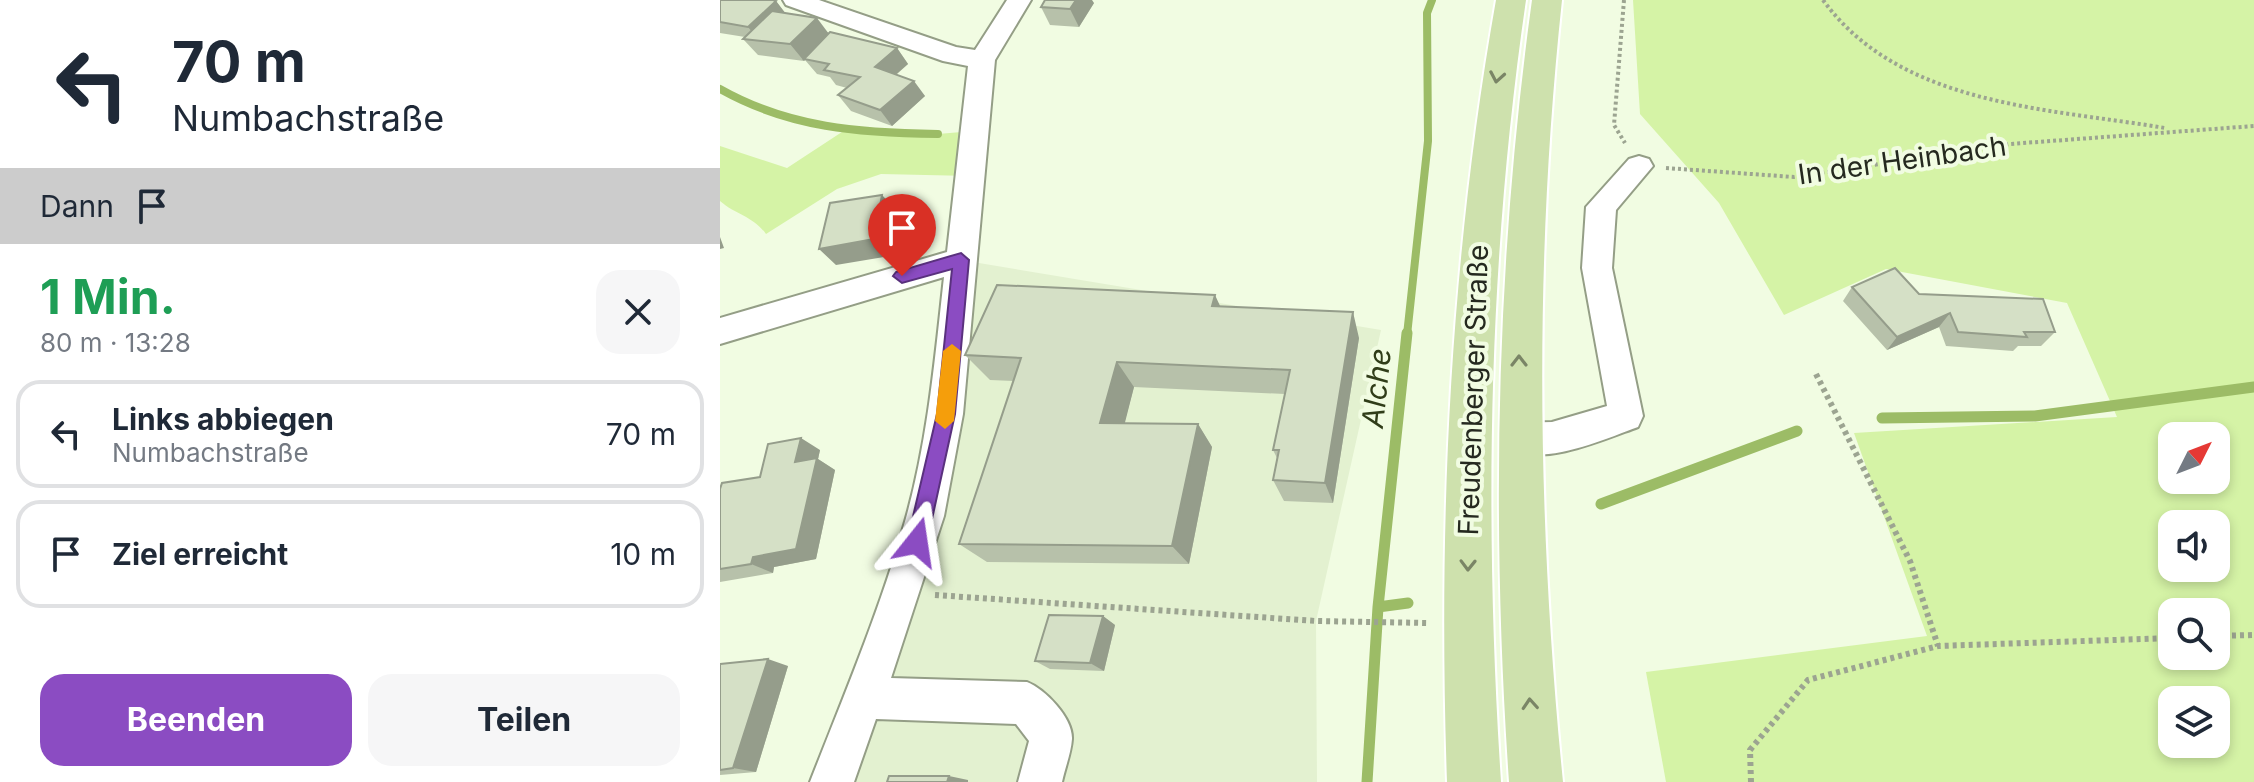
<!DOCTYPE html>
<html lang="de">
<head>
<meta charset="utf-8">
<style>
  :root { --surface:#fff; --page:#f6f6f7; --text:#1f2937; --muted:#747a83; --line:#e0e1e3; --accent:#8b4cc2 }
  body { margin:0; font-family:Inter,sans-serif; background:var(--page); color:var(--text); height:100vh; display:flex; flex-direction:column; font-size:30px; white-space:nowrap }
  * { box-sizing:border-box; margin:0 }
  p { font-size:26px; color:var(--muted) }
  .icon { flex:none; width:44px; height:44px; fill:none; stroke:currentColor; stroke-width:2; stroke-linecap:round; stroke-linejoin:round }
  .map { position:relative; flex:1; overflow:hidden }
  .details { display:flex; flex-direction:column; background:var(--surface); width:720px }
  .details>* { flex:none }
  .banner { background:#fff; color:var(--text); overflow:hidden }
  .needle { width:52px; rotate:48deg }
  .controls { position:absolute; left:1438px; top:422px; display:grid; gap:16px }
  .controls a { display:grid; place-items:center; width:72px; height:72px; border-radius:16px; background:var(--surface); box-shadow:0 4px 12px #0003; font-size:40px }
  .pin { position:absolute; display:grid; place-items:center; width:68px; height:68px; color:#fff; margin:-82px -34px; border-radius:50% 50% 50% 0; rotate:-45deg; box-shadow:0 0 8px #0007 }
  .pin .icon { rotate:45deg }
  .me { position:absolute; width:88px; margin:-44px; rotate:15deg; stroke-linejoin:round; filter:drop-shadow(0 0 6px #0008) }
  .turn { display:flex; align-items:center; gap:28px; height:168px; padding:0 40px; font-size:36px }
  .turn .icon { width:104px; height:104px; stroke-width:2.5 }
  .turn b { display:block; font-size:56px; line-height:68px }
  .then { display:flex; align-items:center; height:76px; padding:0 40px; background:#0003; gap:16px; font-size:30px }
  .round { display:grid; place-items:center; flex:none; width:84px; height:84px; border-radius:24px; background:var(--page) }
  .head { display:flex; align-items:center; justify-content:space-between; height:136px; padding:0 40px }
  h1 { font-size:48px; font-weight:700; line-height:60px; color:#1e9e55 }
  .primary-button { display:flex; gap:16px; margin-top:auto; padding:16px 40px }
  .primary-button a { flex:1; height:92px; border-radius:24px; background:var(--accent); color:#fff; font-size:32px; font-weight:700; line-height:92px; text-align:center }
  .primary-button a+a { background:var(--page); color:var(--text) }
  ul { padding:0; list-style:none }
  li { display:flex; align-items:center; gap:24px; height:108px; margin:0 16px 12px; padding:0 24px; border:4px solid var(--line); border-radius:24px }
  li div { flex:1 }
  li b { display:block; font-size:30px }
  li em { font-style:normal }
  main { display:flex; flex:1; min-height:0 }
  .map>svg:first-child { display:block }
  .built { fill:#e3f1d0 }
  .green { fill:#d5f3a6; fill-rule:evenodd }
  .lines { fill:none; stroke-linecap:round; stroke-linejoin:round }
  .stream-far1 { stroke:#9cbc66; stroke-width:8 }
  .stream { stroke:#9cbc66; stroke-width:11 }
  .minor-casing { stroke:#949e86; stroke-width:4 }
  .major-casing { stroke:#fff; stroke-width:4 }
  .path-far1 { stroke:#9ca491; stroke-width:4; stroke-dasharray:3 3; stroke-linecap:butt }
  .path { stroke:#9ca491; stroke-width:6; stroke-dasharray:4 4; stroke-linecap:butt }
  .minor { fill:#fff; fill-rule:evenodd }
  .major { fill:#cee1ad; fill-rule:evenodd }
  .wall { fill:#b7c1aa }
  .shaded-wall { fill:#959d8b }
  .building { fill:#d5e0c6; stroke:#959d8b; stroke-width:2 }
  .oneway { stroke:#7a8566 }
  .route { fill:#8b4cc2; stroke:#5a317e; stroke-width:2 }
  .slow { fill:#f59e0b }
  .labels { text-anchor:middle; stroke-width:8; stroke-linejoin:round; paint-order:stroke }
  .street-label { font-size:28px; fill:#25291f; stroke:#f1fce2 }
  .water-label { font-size:30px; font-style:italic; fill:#303d19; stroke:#f1fce2 }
</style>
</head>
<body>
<main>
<section class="details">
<div class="banner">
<div class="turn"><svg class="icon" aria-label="left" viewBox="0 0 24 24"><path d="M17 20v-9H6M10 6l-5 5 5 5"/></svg><div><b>70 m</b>Numbachstraße</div></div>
<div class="then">Dann<svg class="icon" aria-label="arrive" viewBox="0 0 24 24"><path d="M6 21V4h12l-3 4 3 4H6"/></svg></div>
</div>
<div class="head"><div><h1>1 Min.</h1><p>80 m · 13:28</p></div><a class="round"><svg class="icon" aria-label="close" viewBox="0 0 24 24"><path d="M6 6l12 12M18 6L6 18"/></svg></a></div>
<ul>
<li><svg class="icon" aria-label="left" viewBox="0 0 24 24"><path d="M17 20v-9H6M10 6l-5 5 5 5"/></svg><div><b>Links abbiegen</b><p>Numbachstraße</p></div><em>70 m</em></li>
<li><svg class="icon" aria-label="arrive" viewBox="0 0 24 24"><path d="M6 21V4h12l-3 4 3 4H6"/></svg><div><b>Ziel erreicht</b></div><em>10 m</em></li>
</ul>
<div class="primary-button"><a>Beenden</a><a>Teilen</a></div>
</section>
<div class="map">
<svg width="1534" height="782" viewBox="0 0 1534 782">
  <rect width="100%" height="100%" fill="#f1fce2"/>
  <path class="built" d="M241 260 661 330 596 621 597 782H112L182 593Z"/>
  <path class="green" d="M913 0H1534V782H946L926 672 1207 636 1134 433 1397 417 1347 303 1166 269 1064 315 999 203 920 114ZM1452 436H1496V480H1452ZM1452 524H1496V568H1452ZM1452 612H1496V656H1452ZM1452 700H1496V744H1452Z
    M125 130 218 134 253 131 250 176 161 174 117 189 46 234C33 216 16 215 0 201V146L67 168Z"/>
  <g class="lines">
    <path class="stream-far1" d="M0 89C69 128 140 133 218 134
      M687 335 708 141 707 13 712 0"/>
    <path class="stream" d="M1162 418 1315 416 1534 387
      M881 504 1077 431
      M658 607 688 603
      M647 782 658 607 687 333"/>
    <defs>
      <path id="minor" d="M63 0H99L236 47 255 50 287 0H311L275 60 243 414 224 516 171 678 307 682C325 689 353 718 352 739 351 753 345 768 342 782H298L309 741 296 724 156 719 134 782H90C124 695 161 608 186 518 208 439 215 358 224 277L0 344V318L227 252 248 66 223 61 66 5Z
        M919 156 929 159 933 166 896 210 892 268 923 416 918 427C880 441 827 465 787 450L781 439 787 428 799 423 832 422 887 406 862 268 866 207 909 159Z"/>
      <path id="major" d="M776 0H806C768 261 764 519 781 782H727C718 518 730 260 776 0Z
        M812 0H842C814 262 817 520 843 782H789C771 519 776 261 812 0Z"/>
    </defs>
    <use href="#minor" class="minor-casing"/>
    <use href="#major" class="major-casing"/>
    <path class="path-far1" d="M904 0 894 125 905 143
      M1103 0C1180 106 1327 108 1445 128
      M946 168 1074 177 1290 144 1534 126"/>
    <path class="path" d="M1096 374 1190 561 1218 646
      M215 595 596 621 708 623
      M1496 636 1534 635
      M1031 782 1030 750 1088 680 1218 646 1452 638"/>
    <use href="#minor" class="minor"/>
    <use href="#major" class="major"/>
  </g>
  <path class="wall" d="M0 0 56 1 65 13 109 33 177 48 188 64 176 75 205 96 172 126 131 111 118 95 127 88 116 85 110 77 97 74 85 60 84 61 38 55 23 39 25 37 0 33Z
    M374 3 359 27 330 25 321 7Z
    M1132 287 1199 294 1335 332 1321 346H1298L1293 351 1226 346 1219 327 1167 350 1123 301Z
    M500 306 639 338 613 503 564 501 553 480 557 458 553 450 565 394 414 387 404 424H478L492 447 469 564 267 562 239 544 294 381 270 380 245 355Z
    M100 450 98 459 115 470 96 559 54 567 53 573 0 582V489L40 477Z
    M383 616 395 625 384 671 330 669 315 661Z
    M0 664 68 666 36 772 0 775Z"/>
  <path class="shaded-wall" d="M356 0H372L374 3 359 27 350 9Z
    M56 1 66 14 39 40 28 27Z
    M97 18 109 34 84 61 70 44Z
    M177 48 188 64 166 83 155 67Z
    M194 81 205 96 172 126 160 110Z
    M162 195 177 211 170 256 116 265 99 249Z
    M0 237 4 248 0 249Z
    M495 295 507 321 492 306Z
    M633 312 639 338 613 503 605 483Z
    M1230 313 1219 327 1167 350 1177 337Z
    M397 362 414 387 399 446 380 423Z
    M478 424 492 447 469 564 452 546Z
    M81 438 100 450 98 459 115 470 96 559 54 567 53 573 31 564Z
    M383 616 395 625 384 671 370 663Z
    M48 659 68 666 36 772 13 768Z
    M229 776 248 780V782H227Z"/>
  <path class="building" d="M0 0H53L56 1 28 27 0 22Z
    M325 0H356L350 9 321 7Z
    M52 11 97 18 70 44 23 39Z
    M110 32 177 48 155 67 194 81 160 110 118 95 140 77 104 70 109 64 84 59Z
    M162 195 154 239 99 249 110 203Z
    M1175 268 1199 294 1323 299 1335 332H1304L1307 337 1238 332 1230 313 1177 337 1132 287Z
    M277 285 495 295 492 306 633 312 605 483 553 480 559 450H553L570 370 397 362 380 423 478 424 452 546 239 544 301 358 245 355Z
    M81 438 75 462 97 458 76 549 33 557 31 564 0 569V489L2 483 40 477 48 444Z
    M329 615 383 616 370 663 315 661Z
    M48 659 13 768 0 770V664Z
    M169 776H229L227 782H167Z"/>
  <defs><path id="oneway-chevron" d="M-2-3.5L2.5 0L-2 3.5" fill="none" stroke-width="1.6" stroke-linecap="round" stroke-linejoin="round" transform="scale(2)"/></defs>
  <g class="oneway">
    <use href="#oneway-chevron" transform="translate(777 77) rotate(100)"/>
    <use href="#oneway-chevron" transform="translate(799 361) rotate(-90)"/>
    <use href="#oneway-chevron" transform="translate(748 565) rotate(91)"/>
    <use href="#oneway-chevron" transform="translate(810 704) rotate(-94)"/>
  </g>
  <path class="route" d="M241 253 249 260 235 414 207 542 204 549 197 552 190 549 187 542 217 414 232 269 182 283 173 276 176 272Z"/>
  <path class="slow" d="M232 344 241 351 234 421 225 429 215 421 223 351Z"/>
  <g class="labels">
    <g class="street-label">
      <text transform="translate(1182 160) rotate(-8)" y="10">In der Heinbach</text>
      <text transform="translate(753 390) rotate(-88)" y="10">Freudenberger Straße</text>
    </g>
    <g class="water-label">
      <text transform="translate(657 388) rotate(-84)" y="10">Alche</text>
    </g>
  </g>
</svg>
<div class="controls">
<a><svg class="needle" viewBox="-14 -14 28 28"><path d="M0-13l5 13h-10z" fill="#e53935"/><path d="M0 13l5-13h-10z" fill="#747a83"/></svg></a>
<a><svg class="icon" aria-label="sound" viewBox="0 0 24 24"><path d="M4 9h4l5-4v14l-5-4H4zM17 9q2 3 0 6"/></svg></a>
<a><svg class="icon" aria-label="search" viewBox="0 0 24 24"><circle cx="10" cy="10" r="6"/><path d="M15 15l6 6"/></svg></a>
<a><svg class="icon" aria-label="layers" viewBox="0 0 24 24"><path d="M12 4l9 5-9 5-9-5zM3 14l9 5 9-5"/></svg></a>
</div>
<div class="pin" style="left:182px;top:276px;background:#d93025"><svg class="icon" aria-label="arrive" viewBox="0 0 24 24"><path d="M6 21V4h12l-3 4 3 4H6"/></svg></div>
<svg class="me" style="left:197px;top:542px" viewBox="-20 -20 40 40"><path d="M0-17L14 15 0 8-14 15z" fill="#8b4cc2" stroke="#fff" stroke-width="4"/></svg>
</div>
</main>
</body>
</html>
